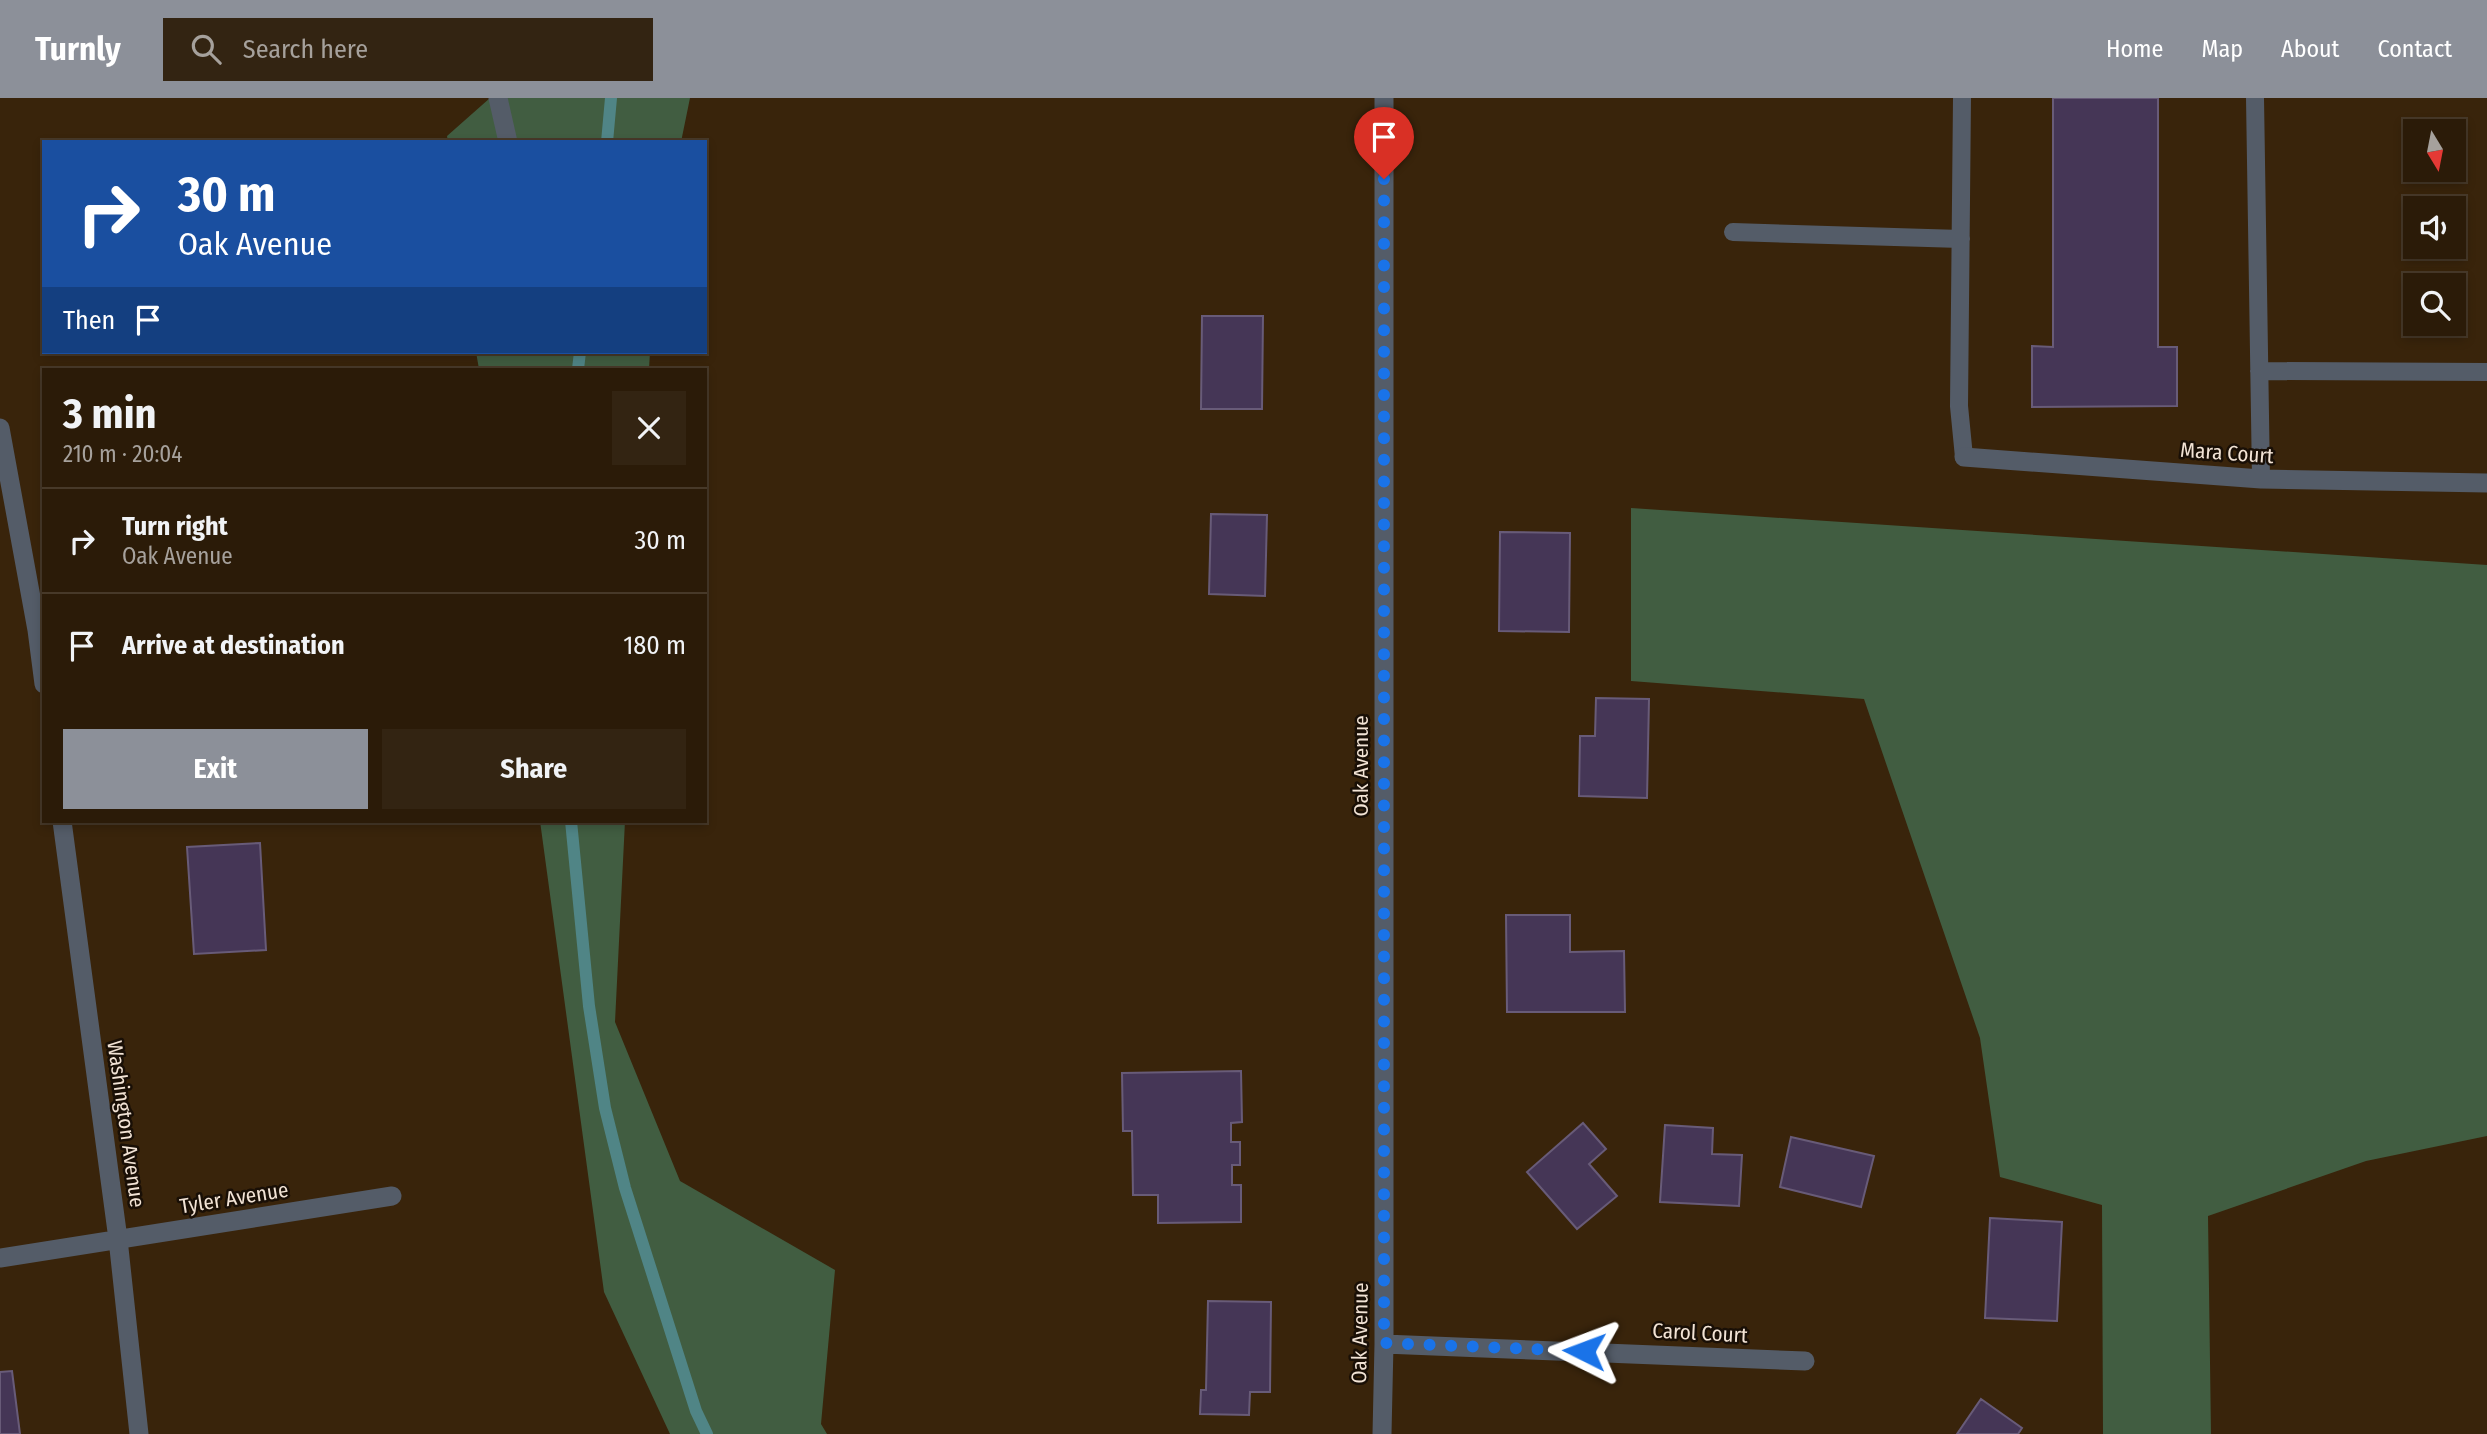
<!DOCTYPE html>
<html lang="en">
<head>
<meta charset="utf-8">
<style>
  :root { --surface:#2b1b08; --page:#332412; --text:#f1f3f6; --muted:#a6a19c; --line:#473929; --accent:#8c9099 }
  body { margin:0; font-family:"Fira Sans Condensed",sans-serif; background:var(--page); color:var(--text); height:100vh; display:flex; flex-direction:column; font-size:26px; white-space:nowrap }
  * { box-sizing:border-box; margin:0 }
  p { font-size:23px; color:var(--muted) }
  .icon { flex:none; width:38px; height:38px; fill:none; stroke:currentColor; stroke-width:2; stroke-linecap:round; stroke-linejoin:round }
  .map { position:relative; flex:1; overflow:hidden }
  .sheet { position:absolute; left:42px; top:270px; width:665px; height:455px; display:flex; flex-direction:column; background:var(--surface); border-radius:0px; box-shadow:0 4px 10px #0003,0 0 0 2px var(--line) }
  .sheet>* { flex:none }
  .hud { position:absolute; left:42px; top:42px; width:665px; height:214px; border-radius:0px; box-shadow:0 4px 10px #0003,0 0 0 2px var(--line); background:#1a4fa0; color:#fff; overflow:hidden }
  .needle { width:46px; rotate:170deg }
  .fabs { position:absolute; left:2403px; top:21px; display:grid; gap:14px }
  .fabs a { display:grid; place-items:center; width:63px; height:63px; border-radius:0px; background:var(--surface); box-shadow:0 4px 10px #0003,0 0 0 2px var(--line); font-size:35px }
  .pin { position:absolute; display:grid; place-items:center; width:60px; height:60px; color:#fff; margin:-72px -30px; border-radius:50% 50% 50% 0; rotate:-45deg; box-shadow:0 0 7px #0007 }
  .pin .icon { rotate:45deg }
  .me { position:absolute; width:77px; margin:-38px; rotate:273deg; stroke-linejoin:round; filter:drop-shadow(0 0 5px #0008) }
  .turn { display:flex; align-items:center; gap:24px; height:147px; padding:0 21px; font-size:32px }
  .turn .icon { width:91px; height:91px; stroke-width:2.5 }
  .turn b { display:block; font-size:49px; line-height:60px }
  .then { display:flex; align-items:center; height:66px; padding:0 21px; background:#0003; gap:14px; font-size:26px }
  .round { display:grid; place-items:center; flex:none; width:74px; height:74px; border-radius:0px; background:var(--page) }
  .summary { display:flex; align-items:center; justify-content:space-between; height:119px; padding:0 21px }
  h1 { font-size:42px; font-weight:700; line-height:52px }
  .primary-button { display:flex; gap:14px; margin-top:auto; padding:14px 21px }
  .primary-button a { flex:1; height:80px; border-radius:0px; background:var(--accent); color:#fff; font-size:28px; font-weight:700; line-height:80px; text-align:center }
  .primary-button a+a { background:var(--page); color:var(--text) }
  ul { padding:0; list-style:none }
  li { display:flex; align-items:center; gap:21px; height:105px; padding:0 21px; border-top:2px solid var(--line) }
  li div { flex:1 }
  li b { display:block; font-size:26px }
  li em { font-style:normal }
  header { display:flex; align-items:center; gap:42px; box-sizing:border-box; height:98px; padding:0 35px; background:var(--accent); color:#fff }
  header strong { font-size:33px }
  nav { display:flex; gap:38px; margin-inline-start:auto; font-size:24px }
  .search { width:490px; height:63px; background:var(--page); display:flex; align-items:center; gap:18px; box-sizing:border-box; padding:0 24px; border-radius:0px; color:var(--muted); font-size:26px }
  .map>svg:first-child { display:block }
  .forest { fill:#415d41 }
  .lines { fill:none; stroke-linecap:round; stroke-linejoin:round }
  .stream { stroke:#508586; stroke-width:12 }
  .building { fill:#453656; stroke:#685b78; stroke-width:2 }
  .service { stroke:#545c68; stroke-width:18 }
  .minor { stroke:#545c68; stroke-width:19 }
  .route { stroke:#1a73e8; stroke-width:12; stroke-dasharray:0 21.6 }
  .labels { text-anchor:middle; stroke-width:5; stroke-linejoin:round; paint-order:stroke }
  .street-label { font-size:21px; fill:#f2e3d5; stroke:#190f06 }
</style>
</head>
<body>
<header>
<strong>Turnly</strong>
<div class="search"><svg class="icon" aria-label="search" viewBox="0 0 24 24"><circle cx="10" cy="10" r="6"/><path d="M15 15l6 6"/></svg>Search here</div>
<nav><a>Home</a><a>Map</a><a>About</a><a>Contact</a></nav>
</header>
<div class="map">
<svg width="2487" height="1336" viewBox="0 0 2487 1336">
  <rect width="100%" height="100%" fill="#39240b"/>
  <path class="forest" d="M490 0H690L681 44H448L447 38Z
    M476 254H650L649 271H479Z
    M1631 410 2487 467V1038L2366 1063 2208 1118 2211 1336H2103L2102 1107 2000 1079 1980 940 1864 601 1631 583Z
    M540 723H625L615 924 680 1083 835 1172 821 1326 827 1336H670L604 1194Z"/>
  <g class="lines">
    <path class="stream" d="M607 44 611 0
      M578 271 580 254
      M571 723 589 908 605 1010 625 1090 696 1313 707 1336"/>
  </g>
  <path class="building" d="M2053 0H2158V249H2177V308L2032 309V248L2053 249Z
    M1202 218H1263L1262 311H1201Z
    M1211 416 1267 417 1265 498 1209 496Z
    M1500 434 1570 435 1569 534 1499 533Z
    M1596 600 1649 601 1647 700 1579 698 1580 638H1595Z
    M260 745 266 852 194 856 187 749Z
    M1506 817H1570V854L1624 853 1625 914H1507Z
    M1241 973 1242 1024 1231 1025V1044H1240V1067H1232V1087H1241V1124L1158 1125V1097H1133L1132 1033H1123L1122 975Z
    M1583 1025 1606 1051 1589 1066 1617 1098 1577 1131 1527 1074Z
    M1665 1027 1713 1030 1712 1056 1742 1057 1739 1108 1660 1104Z
    M1791 1039 1874 1058 1861 1109 1780 1089Z
    M1990 1120 2062 1124 2057 1223 1985 1220Z
    M1208 1203 1271 1204 1270 1294H1250L1249 1317 1200 1316 1201 1292H1206Z
    M12 1273 20 1336H0V1274Z
    M1981 1301 2022 1330 2018 1336H1957Z"/>
  <g class="lines">
    <path class="service" d="M1962 0 1959 308 1964 359
      M2255 0 2261 381
      M1733 134 1961 141
      M2259 273 2487 274"/>
    <path class="minor" d="M498 0 508 44
      M0 330 37 532 44 586
      M1964 359 2261 381 2487 385
      M62 723 118 1141 139 1336
      M0 1160 392 1098
      M1384 1246 1805 1263
      M1382 1336 1384 1246V0"/>
  </g>
  <g class="lines">
    <path class="route" d="M1384 81V1245L1584 1253"/>
  </g>
  <g class="labels">
    <g class="street-label">
      <text transform="translate(2227 355) rotate(4)" y="7">Mara Court</text>
      <text transform="translate(1361 668) rotate(-90)" y="7">Oak Avenue</text>
      <text transform="translate(126 1026) rotate(82)" y="7">Washington Avenue</text>
      <text transform="translate(234 1100) rotate(-9)" y="7">Tyler Avenue</text>
      <text transform="translate(1360 1235) rotate(-89)" y="7">Oak Avenue</text>
      <text transform="translate(1700 1235) rotate(3)" y="7">Carol Court</text>
    </g>
  </g>
</svg>
<div class="fabs">
<a><svg class="needle" viewBox="-14 -14 28 28"><path d="M0-13l5 13h-10z" fill="#e53935"/><path d="M0 13l5-13h-10z" fill="#a6a19c"/></svg></a>
<a><svg class="icon" aria-label="sound" viewBox="0 0 24 24"><path d="M4 9h4l5-4v14l-5-4H4zM17 9q2 3 0 6"/></svg></a>
<a><svg class="icon" aria-label="search" viewBox="0 0 24 24"><circle cx="10" cy="10" r="6"/><path d="M15 15l6 6"/></svg></a>
</div>
<div class="pin" style="left:1384px;top:81px;background:#d93025"><svg class="icon" aria-label="arrive" viewBox="0 0 24 24"><path d="M6 21V4h12l-3 4 3 4H6"/></svg></div>
<svg class="me" style="left:1584px;top:1253px" viewBox="-20 -20 40 40"><path d="M0-17L14 15 0 8-14 15z" fill="#1a73e8" stroke="#fff" stroke-width="4"/></svg>
<div class="hud">
<div class="turn"><svg class="icon" aria-label="right" viewBox="0 0 24 24"><path d="M7 20v-9h11M14 6l5 5-5 5"/></svg><div><b>30 m</b>Oak Avenue</div></div>
<div class="then">Then<svg class="icon" aria-label="arrive" viewBox="0 0 24 24"><path d="M6 21V4h12l-3 4 3 4H6"/></svg></div>
</div>
<section class="sheet">
<div class="summary"><div><h1>3 min</h1><p>210 m · 20:04</p></div><a class="round"><svg class="icon" aria-label="close" viewBox="0 0 24 24"><path d="M6 6l12 12M18 6L6 18"/></svg></a></div>
<ul>
<li><svg class="icon" aria-label="right" viewBox="0 0 24 24"><path d="M7 20v-9h11M14 6l5 5-5 5"/></svg><div><b>Turn right</b><p>Oak Avenue</p></div><em>30 m</em></li>
<li><svg class="icon" aria-label="arrive" viewBox="0 0 24 24"><path d="M6 21V4h12l-3 4 3 4H6"/></svg><div><b>Arrive at destination</b></div><em>180 m</em></li>
</ul>
<div class="primary-button"><a>Exit</a><a>Share</a></div>
</section>
</div>
</body>
</html>
